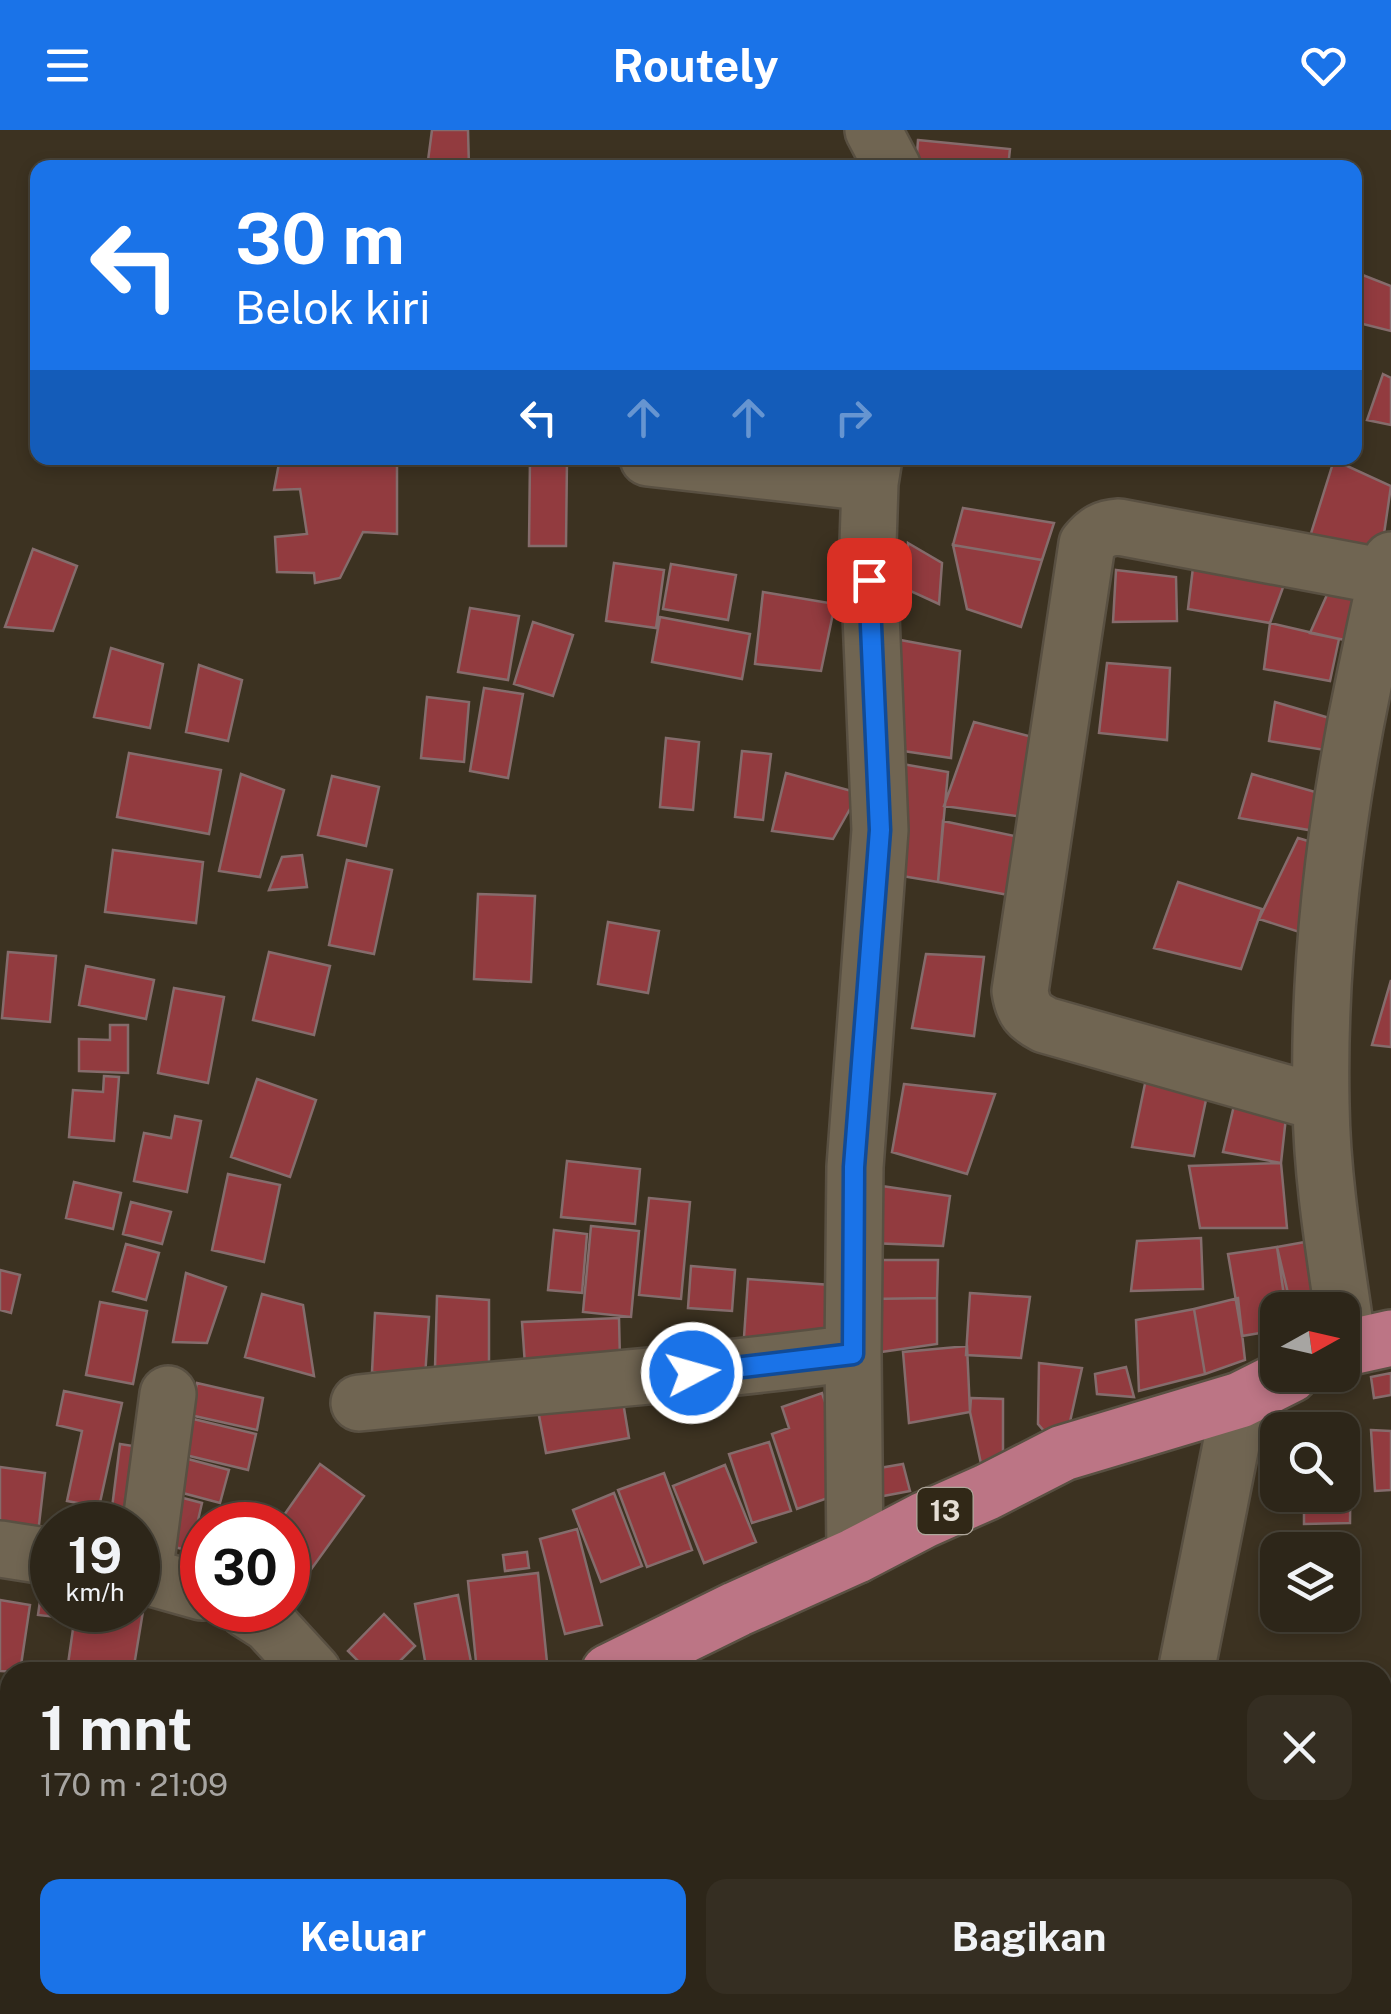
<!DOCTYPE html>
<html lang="id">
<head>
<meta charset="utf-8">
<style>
  :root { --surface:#2d2619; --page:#352e22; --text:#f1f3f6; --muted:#a7a5a2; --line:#484338; --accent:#1a73e8 }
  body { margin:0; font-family:"Public Sans",sans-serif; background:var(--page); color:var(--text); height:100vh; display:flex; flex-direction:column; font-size:38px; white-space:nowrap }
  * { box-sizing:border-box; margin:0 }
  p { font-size:32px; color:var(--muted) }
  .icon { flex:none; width:55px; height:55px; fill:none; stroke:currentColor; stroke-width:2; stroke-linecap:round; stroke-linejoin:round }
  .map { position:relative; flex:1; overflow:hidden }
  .sheet { position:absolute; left:0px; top:1532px; width:1392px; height:352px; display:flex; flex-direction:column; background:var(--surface); border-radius:30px 30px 0 0; box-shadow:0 5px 15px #0003,0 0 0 2px var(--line) }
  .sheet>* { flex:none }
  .hud { position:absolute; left:30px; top:30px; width:1332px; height:305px; border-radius:20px; box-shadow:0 5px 15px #0003,0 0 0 2px var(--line); background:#1a73e8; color:#fff; overflow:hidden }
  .needle { width:65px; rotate:82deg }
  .tools { position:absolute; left:1260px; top:1162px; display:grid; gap:20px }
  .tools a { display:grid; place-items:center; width:100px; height:100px; border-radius:20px; background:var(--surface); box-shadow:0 5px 15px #0003,0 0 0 2px var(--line); font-size:50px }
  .speed { position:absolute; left:30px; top:1372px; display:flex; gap:20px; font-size:50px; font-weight:700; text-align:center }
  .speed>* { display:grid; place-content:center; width:130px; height:130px; border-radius:50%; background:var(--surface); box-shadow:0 5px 15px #0003,0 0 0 2px var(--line); line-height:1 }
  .speed small { font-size:25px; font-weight:400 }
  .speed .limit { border:15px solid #d22; background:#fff; color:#111 }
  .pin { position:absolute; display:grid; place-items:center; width:85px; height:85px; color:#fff; margin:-42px; border-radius:20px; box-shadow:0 5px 15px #0006 }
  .me { position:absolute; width:110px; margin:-55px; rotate:84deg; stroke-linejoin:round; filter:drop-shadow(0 0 8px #0008) }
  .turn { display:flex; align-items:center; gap:35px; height:210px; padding:0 40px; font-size:45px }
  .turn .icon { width:130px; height:130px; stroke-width:2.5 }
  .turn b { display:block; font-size:70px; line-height:85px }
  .lanes { display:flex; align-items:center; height:95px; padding:0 40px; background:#0003; justify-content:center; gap:50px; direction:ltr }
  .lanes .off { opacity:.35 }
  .round { display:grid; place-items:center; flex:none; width:105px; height:105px; border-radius:20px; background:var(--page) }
  .summary { display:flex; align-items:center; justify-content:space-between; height:170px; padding:0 40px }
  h1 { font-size:60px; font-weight:700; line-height:75px }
  .action { display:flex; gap:20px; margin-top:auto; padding:20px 40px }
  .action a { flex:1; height:115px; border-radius:20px; background:var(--accent); color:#fff; font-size:40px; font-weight:700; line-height:115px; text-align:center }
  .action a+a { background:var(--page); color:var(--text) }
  header { display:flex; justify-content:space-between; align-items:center; height:130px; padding:0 40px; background:var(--accent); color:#fff; font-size:45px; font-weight:700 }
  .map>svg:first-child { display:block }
  .building { fill:#923b3f; stroke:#856c6c; stroke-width:2.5 }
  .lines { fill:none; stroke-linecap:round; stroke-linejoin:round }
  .minor-casing { stroke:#595042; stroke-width:60 }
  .highway-casing { stroke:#595042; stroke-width:60 }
  .minor { stroke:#706552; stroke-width:55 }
  .highway { stroke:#bc7585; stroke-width:55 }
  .route-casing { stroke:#114b97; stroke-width:25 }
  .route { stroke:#1a73e8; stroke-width:18 }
  .labels { text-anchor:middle; stroke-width:10; stroke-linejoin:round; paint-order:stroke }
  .shield { fill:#312817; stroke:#afa79b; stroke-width:2.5 }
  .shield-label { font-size:28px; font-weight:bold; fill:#e5ded4 }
</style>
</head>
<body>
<header><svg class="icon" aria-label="menu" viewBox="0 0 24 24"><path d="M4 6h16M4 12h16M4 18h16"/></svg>Routely<svg class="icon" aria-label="heart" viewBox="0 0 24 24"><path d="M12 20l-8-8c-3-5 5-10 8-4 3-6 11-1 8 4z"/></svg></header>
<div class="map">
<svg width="1391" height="1884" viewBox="0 0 1391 1884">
  <rect width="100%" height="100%" fill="#3c3221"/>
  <path class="building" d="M432 0H468L469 38H427Z
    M918 10 1010 19 1008 38H916Z
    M1355 142 1391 156V201L1355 192Z
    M1383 244 1391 248V295L1367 290Z
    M280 328H397V404L363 402 340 448 315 453 314 443 277 442 275 407 307 404 300 359 274 360Z
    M530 328H567L566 416H529Z
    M1334 330 1391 356 1378 445 1302 432Z
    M963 378 1054 393 1042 430 953 415Z
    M908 413 942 433 939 474 906 459Z
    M953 415 1042 430 1021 497 967 479Z
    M33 419 77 436 53 501 5 497Z
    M1195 421 1289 441 1270 493 1188 479Z
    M614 433 664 440 656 498 606 491Z
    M671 434 736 445 728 490 663 479Z
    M1116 440 1176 447 1177 491 1113 492Z
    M1330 458 1366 469 1360 513 1310 503Z
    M763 462 835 474 821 541 755 534Z
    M470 478 519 486 508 550 458 542Z
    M660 487 750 504 742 549 652 532Z
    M533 492 573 505 553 566 514 554Z
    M1270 493 1339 509 1330 551 1264 539Z
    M895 509 960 521 951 628 889 619Z
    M111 518 163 534 150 598 94 587Z
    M1107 533 1170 538 1167 610 1099 603Z
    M199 535 242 550 228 611 186 602Z
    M484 558 523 564 508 648 470 641Z
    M427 567 469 572 464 632 421 628Z
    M1275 572 1343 592 1350 624 1269 611Z
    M974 592 1040 609 1030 688 944 676Z
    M666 608 699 612 693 680 660 677Z
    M742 621 771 624 763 690 735 687Z
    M129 623 221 640 209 704 117 687Z
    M891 632 948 642 938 752 878 742Z
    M786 643 859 663 833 709 772 701Z
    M241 644 284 660 260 747 219 741Z
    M1252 644 1333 667 1320 702 1239 688Z
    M332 646 379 657 366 716 318 705Z
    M943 691 1029 709 1014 766 938 752Z
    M1298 708 1362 727 1346 817 1259 789Z
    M113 720 203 732 196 793 105 782Z
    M302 725 307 757 269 760 282 727Z
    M347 730 392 740 374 824 329 815Z
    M1178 752 1262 779 1241 839 1154 818Z
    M478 764 535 766 531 852 474 849Z
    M608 792 659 801 648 863 598 854Z
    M8 822 56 826 50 892 2 888Z
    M269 822 330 836 314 905 253 890Z
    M926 824 984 827 974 906 912 898Z
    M86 836 154 850 146 889 79 875Z
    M1391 850V917L1372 915Z
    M174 858 224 867 208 953 158 943Z
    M110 895H128V943L79 941V909L110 910Z
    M1147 944 1209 956 1194 1026 1132 1017Z
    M104 946 119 947 114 1011 69 1007 73 960 103 962Z
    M257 949 316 970 290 1047 231 1027Z
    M904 954 995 964 967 1044 892 1022Z
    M1236 967 1287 978 1281 1033 1223 1022Z
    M175 986 201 991 187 1062 134 1051 144 1003 171 1008Z
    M567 1031 640 1039 635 1094 561 1087Z
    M1281 1033 1287 1098H1200L1189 1036Z
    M228 1044 280 1055 264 1132 212 1120Z
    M74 1052 121 1063 113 1099 66 1088Z
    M875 1055 950 1066 943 1116 870 1113Z
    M649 1068 690 1072 681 1169 639 1165Z
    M131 1072 171 1082 162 1114 123 1104Z
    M591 1096 639 1101 631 1187 583 1182Z
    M554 1100 587 1104 582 1163 548 1160Z
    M1201 1108 1203 1159 1131 1161 1137 1111Z
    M1316 1110 1325 1180H1286L1277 1117Z
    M126 1114 159 1123 146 1170 113 1161Z
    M1277 1117 1292 1180H1278V1200L1242 1206 1228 1124Z
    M854 1130H938L937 1168 868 1169Z
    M691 1136 735 1140 732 1181 688 1178Z
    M0 1140 20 1145 11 1183 0 1180Z
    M186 1143 226 1157 207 1213 173 1212Z
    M748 1149 831 1155 826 1213 744 1207Z
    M970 1163 1030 1167 1021 1228 966 1225Z
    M262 1164 303 1175 314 1246 245 1227Z
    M437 1166 489 1170V1237L435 1238Z
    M937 1168V1214L874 1223 868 1169Z
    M1238 1168 1245 1230 1205 1244 1194 1179Z
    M100 1172 147 1181 133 1254 86 1245Z
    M1194 1179 1205 1244 1139 1261 1136 1190Z
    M375 1183 429 1187 425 1247 372 1242Z
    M619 1188 620 1230 525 1235 522 1192Z
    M967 1216 970 1282 909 1293 903 1222Z
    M1039 1233 1082 1238 1063 1323 1038 1294Z
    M1126 1237 1134 1267 1097 1264 1095 1244Z
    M1391 1243V1265L1374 1268 1371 1247Z
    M197 1253 263 1268 257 1300 190 1285Z
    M621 1260 629 1308 546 1323 537 1275Z
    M64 1261 122 1273 99 1377 67 1371 82 1301 57 1295Z
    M822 1263 849 1342 839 1364 797 1379 772 1304 789 1298 782 1277Z
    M971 1268 1003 1269V1343L987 1362 970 1282Z
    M185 1287 256 1304 248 1340 177 1323Z
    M1371 1300 1391 1301V1360L1375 1361Z
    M1342 1309H1351L1350 1393 1304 1394V1365H1342Z
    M769 1312 791 1381 752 1393 729 1324Z
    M120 1314 152 1319 143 1382 112 1378Z
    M173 1325 229 1340 220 1373 164 1358Z
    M320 1334 364 1366 307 1445 288 1430V1395H277Z
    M903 1334 910 1361 857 1371 856 1342Z
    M725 1335 756 1412 704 1433 673 1356Z
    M0 1337 45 1343 37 1412 0 1408Z
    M664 1343 692 1420 647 1437 618 1360Z
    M614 1363 642 1436 601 1452 573 1380Z
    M168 1364 202 1373 191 1421 157 1413Z
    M101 1386 144 1395H99Z
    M577 1399 602 1495 565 1504 540 1409Z
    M527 1422 529 1438 505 1441 503 1425Z
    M44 1443 52 1444V1480H85L84 1490 38 1485Z
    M538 1443 548 1542H477L468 1451Z
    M138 1462 146 1463 133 1542H119L68 1534 73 1499 93 1502 96 1480H138Z
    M458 1465 473 1542H427L415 1474Z
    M0 1470 30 1475 20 1542 0 1541Z
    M384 1484 415 1516 389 1542H369L348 1521Z
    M199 1875H240L241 1884H201Z
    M434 1875H450L451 1884H417L416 1877Z
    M463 1875H500V1884H464Z"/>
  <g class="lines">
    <defs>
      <path id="minor" d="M873 0 893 38
        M648 328 870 353
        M1321 973 1045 895C1028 886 1023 880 1020 861L1087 414C1097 402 1104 398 1119 397L1386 447
        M1348 1216C1337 1136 1322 1055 1321 974 1318 829 1336 683 1366 542 1374 505 1381 467 1391 430
        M359 1273C524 1256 689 1245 853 1223
        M0 1419 52 1427
        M855 1426 853 1223 855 1037 880 700 868 414 870 353 874 328
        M138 1444 202 1462
        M144 1445 168 1264
        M247 1480 269 1494 313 1542
        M1186 1542 1240 1270
        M1118 1884 1120 1875"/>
      <path id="highway" d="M1342 1219 1391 1208
        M609 1542 737 1479 855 1426 924 1390 987 1362 1063 1323 1240 1270 1290 1245
        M0 1846 10 1840"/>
    </defs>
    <use href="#minor" class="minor-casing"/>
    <use href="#highway" class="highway-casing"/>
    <use href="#minor" class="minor"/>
    <use href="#highway" class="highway"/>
  </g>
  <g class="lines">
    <defs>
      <path id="route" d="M692 1243 853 1224 854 1037 880 700 869 450"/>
    </defs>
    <use href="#route" class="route-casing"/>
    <use href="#route" class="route"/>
  </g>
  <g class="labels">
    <rect class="shield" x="917.5" y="1358" width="55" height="46" rx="8"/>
    <g class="shield-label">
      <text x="945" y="1391">13</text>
    </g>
  </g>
</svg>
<div class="tools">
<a><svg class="needle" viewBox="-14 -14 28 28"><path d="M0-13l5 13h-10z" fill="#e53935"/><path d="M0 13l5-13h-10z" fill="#a7a5a2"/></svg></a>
<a><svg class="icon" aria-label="search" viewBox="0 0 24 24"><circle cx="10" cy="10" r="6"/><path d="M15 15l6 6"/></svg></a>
<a><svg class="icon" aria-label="layers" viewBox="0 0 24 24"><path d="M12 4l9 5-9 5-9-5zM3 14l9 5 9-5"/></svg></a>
</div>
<div class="speed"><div>19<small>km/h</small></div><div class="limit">30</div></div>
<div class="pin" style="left:869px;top:450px;background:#d93025"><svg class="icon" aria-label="arrive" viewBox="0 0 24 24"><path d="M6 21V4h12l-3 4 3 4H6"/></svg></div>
<svg class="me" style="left:692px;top:1243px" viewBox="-20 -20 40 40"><circle r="17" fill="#1a73e8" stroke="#fff" stroke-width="3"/><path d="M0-11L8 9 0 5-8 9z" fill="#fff"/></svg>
<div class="hud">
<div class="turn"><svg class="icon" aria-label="left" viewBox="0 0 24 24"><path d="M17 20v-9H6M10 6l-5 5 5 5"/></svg><div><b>30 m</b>Belok kiri</div></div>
<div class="lanes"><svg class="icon" aria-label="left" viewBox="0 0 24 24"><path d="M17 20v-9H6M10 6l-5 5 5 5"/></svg><svg class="icon off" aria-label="ahead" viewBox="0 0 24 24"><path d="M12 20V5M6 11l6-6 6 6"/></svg><svg class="icon off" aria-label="ahead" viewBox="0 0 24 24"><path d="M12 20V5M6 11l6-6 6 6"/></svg><svg class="icon off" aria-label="right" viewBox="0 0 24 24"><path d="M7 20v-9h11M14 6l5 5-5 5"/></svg></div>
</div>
<section class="sheet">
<div class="summary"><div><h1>1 mnt</h1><p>170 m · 21:09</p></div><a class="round"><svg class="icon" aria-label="close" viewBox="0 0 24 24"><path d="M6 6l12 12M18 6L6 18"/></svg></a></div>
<div class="action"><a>Keluar</a><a>Bagikan</a></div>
</section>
</div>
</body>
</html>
